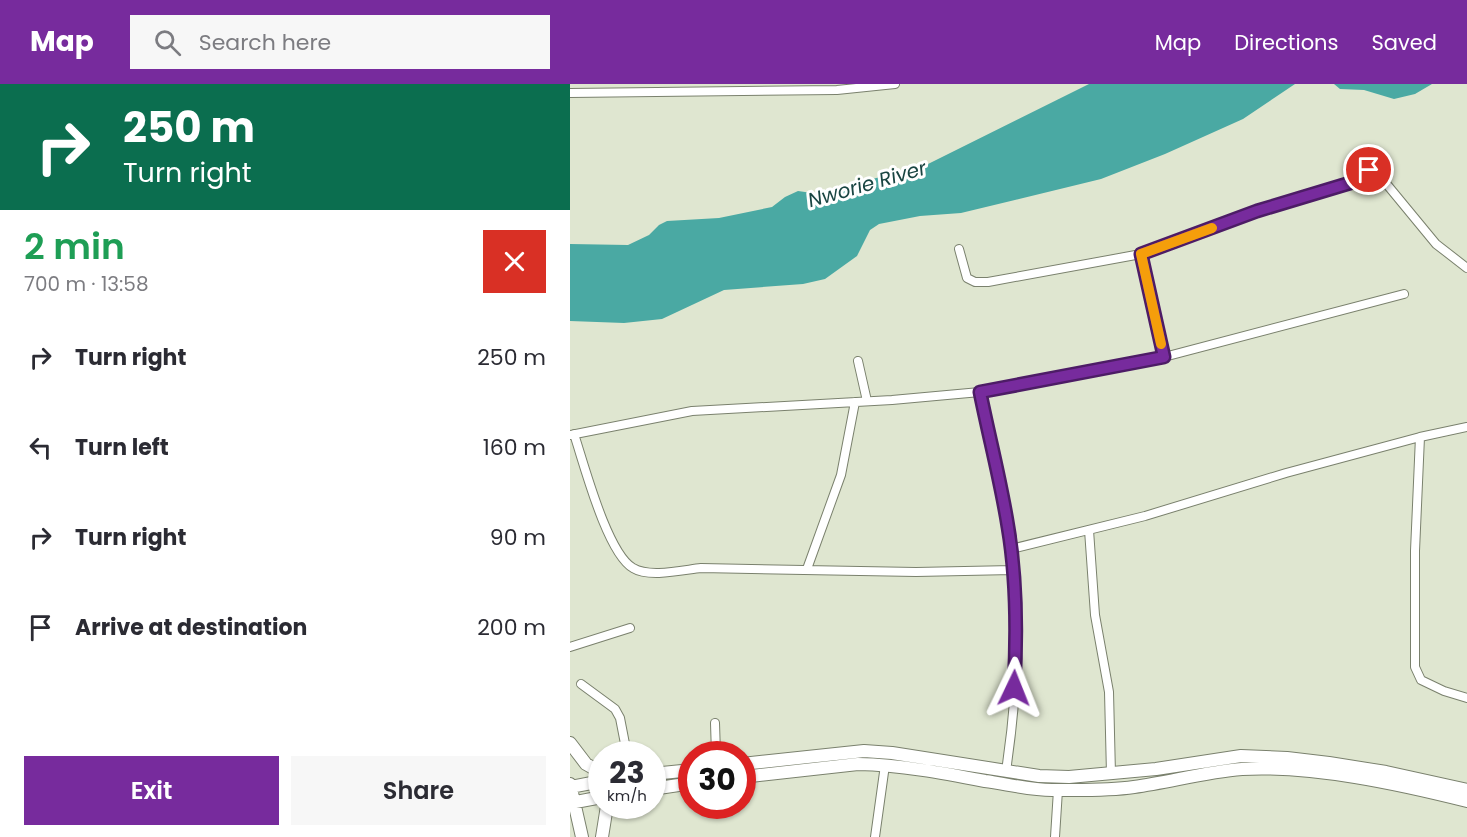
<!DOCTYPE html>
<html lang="en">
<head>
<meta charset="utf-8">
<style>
  :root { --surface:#fff; --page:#f7f7f7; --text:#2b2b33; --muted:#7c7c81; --accent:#772b9d }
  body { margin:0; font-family:Poppins,sans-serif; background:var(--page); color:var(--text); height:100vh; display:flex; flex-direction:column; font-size:22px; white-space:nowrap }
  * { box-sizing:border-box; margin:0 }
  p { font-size:20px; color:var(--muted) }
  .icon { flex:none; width:33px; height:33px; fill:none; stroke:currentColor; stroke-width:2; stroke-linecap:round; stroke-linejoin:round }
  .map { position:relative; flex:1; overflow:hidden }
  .sheet { display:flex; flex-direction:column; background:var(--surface); width:570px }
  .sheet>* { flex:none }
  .top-card { background:#0b6e4f; color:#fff; overflow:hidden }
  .speed { position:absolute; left:18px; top:657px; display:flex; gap:12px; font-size:30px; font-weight:700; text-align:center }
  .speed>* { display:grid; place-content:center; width:78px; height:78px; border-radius:50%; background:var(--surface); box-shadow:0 2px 4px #0004; line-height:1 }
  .speed small { font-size:15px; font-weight:400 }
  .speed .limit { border:9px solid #d22; background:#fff; color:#111 }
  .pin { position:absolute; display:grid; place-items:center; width:51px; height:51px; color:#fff; margin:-26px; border:3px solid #fff; border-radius:50%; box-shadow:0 2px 6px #0007 }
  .me { position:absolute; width:66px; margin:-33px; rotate:2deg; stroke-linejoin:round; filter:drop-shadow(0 0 4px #0008) }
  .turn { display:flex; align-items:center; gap:21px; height:126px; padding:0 24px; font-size:27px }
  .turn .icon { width:78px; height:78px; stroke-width:2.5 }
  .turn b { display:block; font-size:42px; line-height:51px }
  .round { display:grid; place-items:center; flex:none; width:63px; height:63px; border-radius:0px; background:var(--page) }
  .overview { display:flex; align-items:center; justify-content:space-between; height:102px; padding:0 24px }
  h1 { font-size:36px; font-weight:600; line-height:45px; color:#1e9e55 }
  .primary-button { display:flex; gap:12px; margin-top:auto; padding:12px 24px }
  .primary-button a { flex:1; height:69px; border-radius:0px; background:var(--accent); color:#fff; font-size:24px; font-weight:600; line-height:69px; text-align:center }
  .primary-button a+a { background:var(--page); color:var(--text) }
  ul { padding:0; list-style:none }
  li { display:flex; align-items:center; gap:18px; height:90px; padding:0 24px }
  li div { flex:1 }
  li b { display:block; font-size:22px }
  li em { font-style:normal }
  header { display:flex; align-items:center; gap:36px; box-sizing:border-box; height:84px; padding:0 30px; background:var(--accent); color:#fff }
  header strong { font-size:28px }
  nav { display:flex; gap:33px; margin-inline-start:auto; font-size:21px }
  .search { width:420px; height:54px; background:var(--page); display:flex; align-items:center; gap:15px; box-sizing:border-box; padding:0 21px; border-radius:0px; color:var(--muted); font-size:22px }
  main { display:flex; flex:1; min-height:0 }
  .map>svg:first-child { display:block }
  .water { fill:#4aa9a3 }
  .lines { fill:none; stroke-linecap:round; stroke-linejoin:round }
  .street-casing { stroke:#7a816d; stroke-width:10 }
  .secondary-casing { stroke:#7a816d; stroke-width:14 }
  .street { stroke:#fff; stroke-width:8 }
  .secondary { stroke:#fff; stroke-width:12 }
  .route-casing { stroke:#4d1c66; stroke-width:15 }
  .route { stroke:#772b9d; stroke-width:10 }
  .slow { stroke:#f59e0b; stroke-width:10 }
  .labels { text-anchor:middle; stroke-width:6; stroke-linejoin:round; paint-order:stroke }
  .water-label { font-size:20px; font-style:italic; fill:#194542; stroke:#fff }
</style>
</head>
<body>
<header>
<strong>Map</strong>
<div class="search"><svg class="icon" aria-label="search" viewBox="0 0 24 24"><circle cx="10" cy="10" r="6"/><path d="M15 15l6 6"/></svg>Search here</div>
<nav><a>Map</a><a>Directions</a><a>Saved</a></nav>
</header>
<main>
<section class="sheet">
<div class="top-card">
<div class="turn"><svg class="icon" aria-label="right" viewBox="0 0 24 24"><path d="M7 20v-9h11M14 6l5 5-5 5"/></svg><div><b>250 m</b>Turn right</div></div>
</div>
<div class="overview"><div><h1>2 min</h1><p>700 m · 13:58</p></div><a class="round" style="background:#d93025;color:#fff"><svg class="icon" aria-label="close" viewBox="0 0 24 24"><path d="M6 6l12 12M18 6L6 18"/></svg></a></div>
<ul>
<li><svg class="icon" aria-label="right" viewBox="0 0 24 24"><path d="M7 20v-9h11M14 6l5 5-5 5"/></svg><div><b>Turn right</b></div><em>250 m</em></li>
<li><svg class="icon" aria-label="left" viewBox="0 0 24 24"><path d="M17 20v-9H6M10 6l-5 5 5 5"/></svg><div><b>Turn left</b></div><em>160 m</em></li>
<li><svg class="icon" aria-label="right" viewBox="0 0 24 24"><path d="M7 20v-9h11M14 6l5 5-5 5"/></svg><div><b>Turn right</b></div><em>90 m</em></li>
<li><svg class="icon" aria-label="arrive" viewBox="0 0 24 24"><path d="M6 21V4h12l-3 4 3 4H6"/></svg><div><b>Arrive at destination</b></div><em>200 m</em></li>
</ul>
<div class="primary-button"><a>Exit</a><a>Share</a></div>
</section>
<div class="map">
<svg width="897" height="753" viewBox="0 0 897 753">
  <rect width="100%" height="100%" fill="#dfe6d0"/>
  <path class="water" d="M519 0H725L673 35 595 70 531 95 391 129 350 132 309 140 300 146 287 172 255 195 233 200 154 206 92 235 54 239 0 237V160L58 161 79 151 89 141 97 137 149 134 202 123 215 113 228 107 263 112 278 103 302 95 352 83Z
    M764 0H862L845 10 824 15 794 6 770 5Z"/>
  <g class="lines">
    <defs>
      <path id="street" d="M0 9 267 6 325 0
        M389 165 397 194 405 198H418L571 170
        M594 273 571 170 687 127 780 99 793 87 805 86 866 160 897 184
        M288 277 297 317
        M410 308C419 352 430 397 438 441 452 521 448 607 436 687
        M4 350C14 380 37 469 63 484 79 494 113 486 131 484L346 488 443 486
        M0 351 122 327 322 316 410 308 594 273 834 210
        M850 353 845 467V583L851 596 874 607 897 614
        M519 446 525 531 539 608 541 690
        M441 465 575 432 716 389 850 353 897 343
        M237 485 271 391 285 318
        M0 563 60 544
        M11 600 45 625 50 634 57 670
        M145 639 146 670
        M305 753 315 681
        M485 753 488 706"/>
      <path id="secondary" d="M0 659 16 680 32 689
        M172 680 294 667 322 669 469 692 499 693 586 685 671 672 717 674 759 679 816 688 897 706
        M82 690 122 686
        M172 693 288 680C331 681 373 689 415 697 437 700 460 706 482 706 509 706 537 707 564 703 600 698 635 688 672 685 742 681 829 700 897 717
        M0 700 12 753
        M0 703 32 697
        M82 705 122 699
        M0 719 32 713
        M32 753 37 722"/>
    </defs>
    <use href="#street" class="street-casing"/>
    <use href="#secondary" class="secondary-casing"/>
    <use href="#street" class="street"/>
    <use href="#secondary" class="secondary"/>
  </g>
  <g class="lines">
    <defs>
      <path id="route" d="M444 604C447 551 447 496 438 443 431 398 419 353 410 308L594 273 571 170 687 127 780 99 793 87 799 86"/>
    </defs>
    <use href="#route" class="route-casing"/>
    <use href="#route" class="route"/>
    <path class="slow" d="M591 260 571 170 642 144"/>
  </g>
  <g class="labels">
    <g class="water-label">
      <text transform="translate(297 100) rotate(-16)" y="7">Nworie River</text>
    </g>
  </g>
</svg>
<div class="speed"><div>23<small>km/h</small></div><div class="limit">30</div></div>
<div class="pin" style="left:799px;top:86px;background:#d93025"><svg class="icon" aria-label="arrive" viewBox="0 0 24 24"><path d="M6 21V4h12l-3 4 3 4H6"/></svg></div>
<svg class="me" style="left:444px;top:604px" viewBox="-20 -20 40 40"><path d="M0-17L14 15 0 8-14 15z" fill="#772b9d" stroke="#fff" stroke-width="4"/></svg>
</div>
</main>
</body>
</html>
